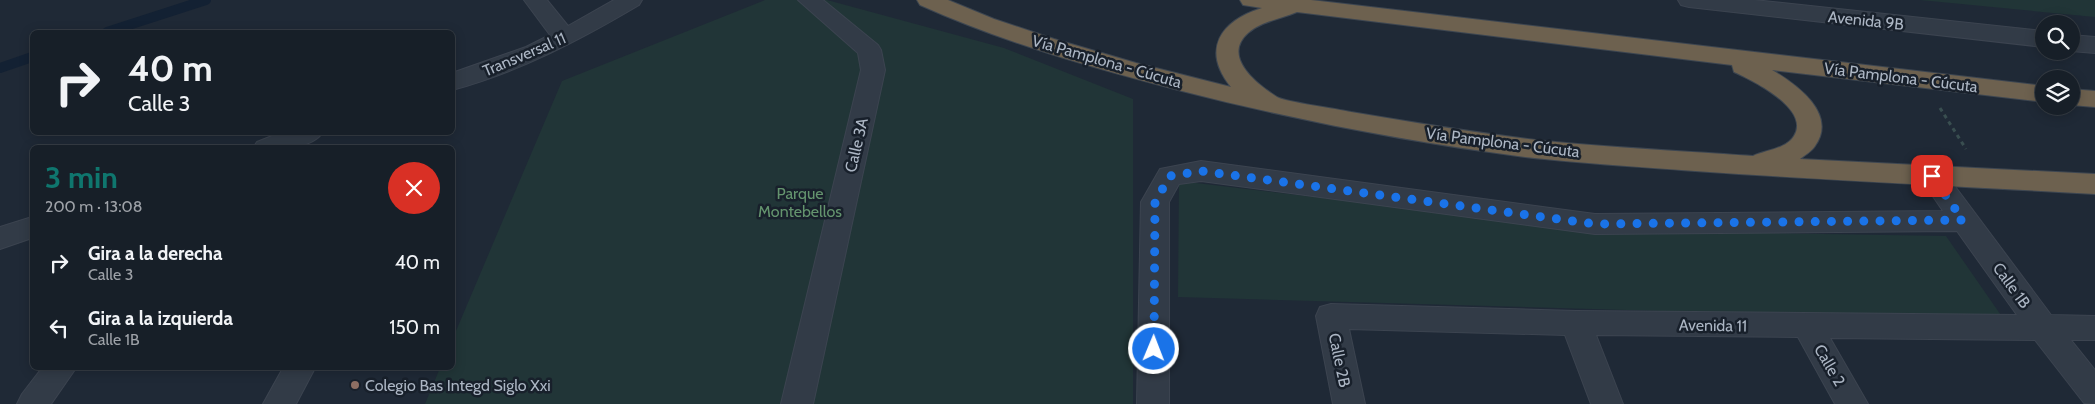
<!DOCTYPE html>
<html lang="es">
<head>
<meta charset="utf-8">
<style>
  :root { --surface:#171f28; --page:#242c34; --text:#f1f3f6; --muted:#9ea2a8; --line:#363d45; --accent:#0f766e }
  body { margin:0; font-family:Cabin,sans-serif; background:var(--page); color:var(--text); height:100vh; display:flex; flex-direction:column; font-size:19px; white-space:nowrap }
  * { box-sizing:border-box; margin:0 }
  p { font-size:16px; color:var(--muted) }
  .icon { flex:none; width:28px; height:28px; fill:none; stroke:currentColor; stroke-width:2; stroke-linecap:round; stroke-linejoin:round }
  .map { position:relative; flex:1; overflow:hidden }
  .sheet { position:absolute; left:30px; top:145px; width:425px; height:225px; display:flex; flex-direction:column; background:var(--surface); border-radius:8px; box-shadow:0 2px 12px #0003,0 0 0 1px var(--line) }
  .sheet>* { flex:none }
  .hud { position:absolute; left:30px; top:30px; width:425px; height:105px; border-radius:8px; box-shadow:0 2px 12px #0003,0 0 0 1px var(--line); background:#171f28; color:var(--text); overflow:hidden }
  .tools { position:absolute; left:2035px; top:15px; display:grid; gap:10px }
  .tools a { display:grid; place-items:center; width:45px; height:45px; border-radius:50%; background:var(--surface); box-shadow:0 2px 12px #0003,0 0 0 1px var(--line); font-size:25px }
  .pin { position:absolute; display:grid; place-items:center; width:42px; height:42px; color:#fff; margin:-21px; border-radius:10px; box-shadow:0 2px 8px #0006 }
  .me { position:absolute; width:55px; margin:-28px; rotate:1deg; stroke-linejoin:round; filter:drop-shadow(0 0 4px #0008) }
  .turn { display:flex; align-items:center; gap:18px; height:105px; padding:0 15px; font-size:22px }
  .turn .icon { width:65px; height:65px; stroke-width:2.5 }
  .turn b { display:block; font-size:35px; line-height:42px }
  .round { display:grid; place-items:center; flex:none; width:52px; height:52px; border-radius:26px; background:var(--page) }
  .headline { display:flex; align-items:center; justify-content:space-between; height:85px; padding:0 15px }
  h1 { font-size:30px; font-weight:700; line-height:38px; color:var(--accent) }
  ul { padding:0; list-style:none }
  li { display:flex; align-items:center; gap:15px; height:65px; padding:0 15px }
  li div { flex:1 }
  li b { display:block; font-size:19px }
  li em { font-style:normal }
  .map>svg:first-child { display:block }
  .green { fill:#213537 }
  .lines { fill:none; stroke-linecap:round; stroke-linejoin:round }
  .stream { stroke:#132133; stroke-width:10 }
  .minor-casing { stroke:#3c4450; stroke-width:2 }
  .highway-casing { stroke:#3d4651; stroke-width:2 }
  .path { stroke:#394e50; stroke-width:3; stroke-dasharray:4 4; stroke-linecap:butt }
  .minor { fill:#323b47; fill-rule:evenodd }
  .highway { fill:#6d614f; fill-rule:evenodd }
  .route { stroke:#1a73e8; stroke-width:9; stroke-dasharray:0 16.2 }
  .education-dot { fill:#8d6e63; stroke:#18202b; stroke-width:2 }
  .labels { text-anchor:middle; stroke-width:5; stroke-linejoin:round; paint-order:stroke }
  .street-label { font-size:16px; fill:#acb6c4; stroke:#18202b }
  .park-label { font-size:16px; fill:#64946e; stroke:#18202b }
  .poi-label { font-size:16px; fill:#acb6c4; stroke:#18202b; text-anchor:start }
</style>
</head>
<body>
<div class="map">
<svg width="2095" height="404" viewBox="0 0 2095 404">
  <rect width="100%" height="100%" fill="#1f2936"/>
  <path class="green" d="M765 0H827L1004 48 1133 99V404H425L440 368H452L453 338 562 81Z
    M1920 0H2095V17Z
    M1179 181 1592 230 1946 236 2005 321 1178 297Z"/>
  <g class="lines">
    <path class="stream" d="M107 32 206 0
      M0 68 32 57"/>
    <defs>
      <path id="minor" d="M524 0H547L568 26 614 0H642L639 5C580 40 519 72 452 90V73L526 47 550 35Z
        M798 0H823L878 45 881 50 885 70 813 404H781L861 70 858 53Z
        M1678 0H1754L2044 31V47L1689 7 1681 5Z
        M2071 35 2095 37V53L2071 51Z
        M282 132H323C311 151 273 148 253 148L257 142Z
        M1201 161 1595 214 1943 211 1919 176 1922 169 1932 166 1942 169 2051 315 2095 316V340H2071L2095 370V404L2084 403 2035 340 1830 338 1868 404H1835L1798 337 1596 335 1623 404H1591L1565 335 1349 329 1365 404H1333L1316 316 1320 307 1331 304 1576 311 2017 315 1957 231 1595 234 1201 181 1179 184 1169 202V404H1137L1141 202 1160 169Z
        M32 217V238L0 249V227Z
        M42 368H76L51 404H17L22 394Z
        M283 368H315L296 404H263Z"/>
      <path id="highway" d="M917 0H948L994 19 1054 39 1136 63 1231 87C1201 50 1220 21 1262 8L1243 5 1240 0H1311L2044 86V102L1772 70C1796 84 1838 114 1815 146 1812 151 1805 155 1800 159L2095 174V194C1957 186 1819 180 1681 170 1629 166 1577 163 1525 157 1409 142 1295 120 1182 91 1093 68 1005 43 920 5ZM1297 12 1732 65 1734 72C1752 80 1811 109 1794 136 1786 149 1766 150 1753 156 1684 151 1615 148 1546 141 1481 134 1416 123 1351 112 1339 109 1285 102 1277 97 1258 85 1221 57 1248 33 1262 21 1281 19 1297 12Z
        M2071 89 2095 91V107L2071 105Z"/>
    </defs>
    <use href="#minor" class="minor-casing"/>
    <use href="#highway" class="highway-casing"/>
    <path class="path" d="M1940 108 1966 149"/>
    <use href="#minor" class="minor"/>
    <use href="#highway" class="highway"/>
  </g>
  <g class="lines">
    <path class="route" d="M1154 349 1155 202 1170 176 1201 171 1595 224 1963 220 1932 176"/>
  </g>
  <circle class="education-dot" cx="355" cy="385" r="5"/>
  <g class="labels">
    <g class="street-label">
      <text transform="translate(1866 20) rotate(6)" y="6">Avenida 9B</text>
      <text transform="translate(524 54) rotate(-23)" y="6">Transversal 11</text>
      <text transform="translate(1107 61) rotate(16)" y="6">Vía Pamplona - Cúcuta</text>
      <text transform="translate(1901 77) rotate(7)" y="6">Vía Pamplona - Cúcuta</text>
      <text transform="translate(1503 142) rotate(7)" y="6">Vía Pamplona - Cúcuta</text>
      <text transform="translate(856 145) rotate(-77)" y="6">Calle 3A</text>
      <text transform="translate(2012 285) rotate(54)" y="6">Calle 1B</text>
      <text transform="translate(1713 325) rotate(1)" y="6">Avenida 11</text>
      <text transform="translate(1340 360) rotate(78)" y="6">Calle 2B</text>
      <text transform="translate(1830 365) rotate(60)" y="6">Calle 2</text>
    </g>
    <g class="park-label">
      <text x="800" y="199">Parque<tspan x="800" dy="18">Montebellos</tspan></text>
    </g>
    <g class="poi-label">
      <text x="365" y="391">Colegio Bas Integd Siglo Xxi</text>
    </g>
  </g>
</svg>
<div class="tools">
<a><svg class="icon" aria-label="search" viewBox="0 0 24 24"><circle cx="10" cy="10" r="6"/><path d="M15 15l6 6"/></svg></a>
<a><svg class="icon" aria-label="layers" viewBox="0 0 24 24"><path d="M12 4l9 5-9 5-9-5zM3 14l9 5 9-5"/></svg></a>
</div>
<div class="pin" style="left:1932px;top:176px;background:#d93025"><svg class="icon" aria-label="arrive" viewBox="0 0 24 24"><path d="M6 21V4h12l-3 4 3 4H6"/></svg></div>
<svg class="me" style="left:1154px;top:349px" viewBox="-20 -20 40 40"><circle r="17" fill="#1a73e8" stroke="#fff" stroke-width="3"/><path d="M0-11L8 9 0 5-8 9z" fill="#fff"/></svg>
<div class="hud">
<div class="turn"><svg class="icon" aria-label="right" viewBox="0 0 24 24"><path d="M7 20v-9h11M14 6l5 5-5 5"/></svg><div><b>40 m</b>Calle 3</div></div>
</div>
<section class="sheet">
<div class="headline"><div><h1>3 min</h1><p>200 m · 13:08</p></div><a class="round" style="background:#d93025;color:#fff"><svg class="icon" aria-label="close" viewBox="0 0 24 24"><path d="M6 6l12 12M18 6L6 18"/></svg></a></div>
<ul>
<li><svg class="icon" aria-label="right" viewBox="0 0 24 24"><path d="M7 20v-9h11M14 6l5 5-5 5"/></svg><div><b>Gira a la derecha</b><p>Calle 3</p></div><em>40 m</em></li>
<li><svg class="icon" aria-label="left" viewBox="0 0 24 24"><path d="M17 20v-9H6M10 6l-5 5 5 5"/></svg><div><b>Gira a la izquierda</b><p>Calle 1B</p></div><em>150 m</em></li>
</ul>
</section>
</div>
</body>
</html>
